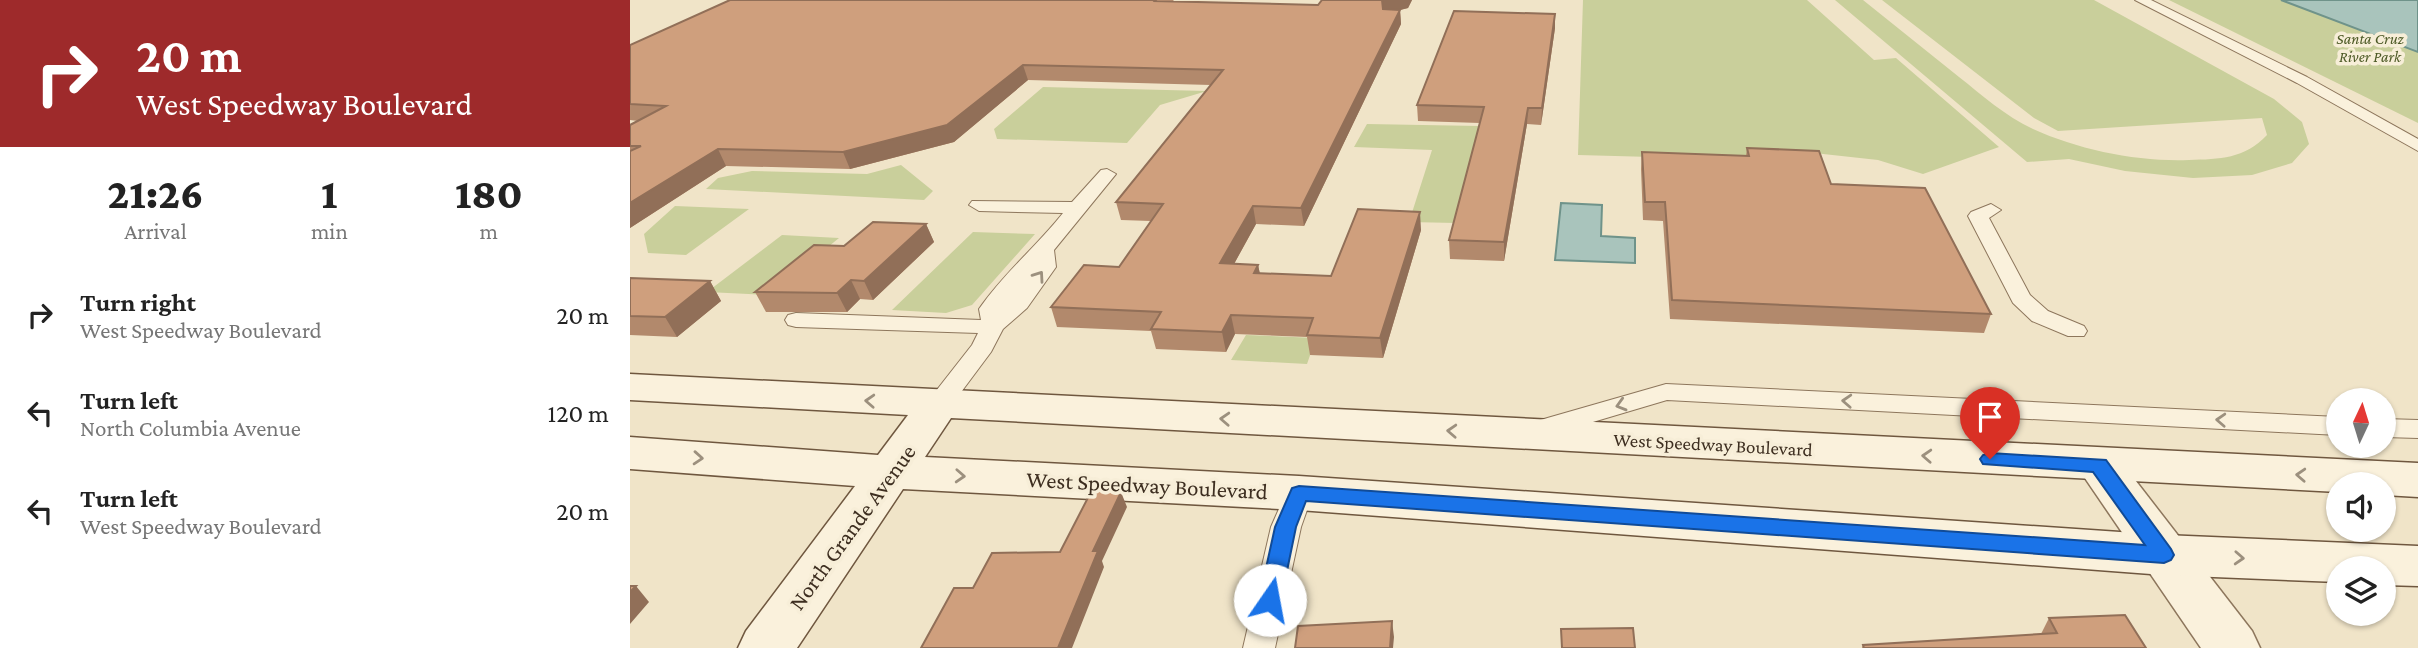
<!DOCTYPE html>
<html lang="en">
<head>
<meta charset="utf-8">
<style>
  :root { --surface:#fff; --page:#f2f2f2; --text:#222; --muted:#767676 }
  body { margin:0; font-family:"Crimson Pro",serif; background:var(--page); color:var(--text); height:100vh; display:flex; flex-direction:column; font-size:26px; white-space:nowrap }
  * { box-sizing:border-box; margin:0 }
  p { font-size:23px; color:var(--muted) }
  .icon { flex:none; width:38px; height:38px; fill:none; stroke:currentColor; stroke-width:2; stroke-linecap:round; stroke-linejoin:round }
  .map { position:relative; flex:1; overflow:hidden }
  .panel { display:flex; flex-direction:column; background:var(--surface); width:630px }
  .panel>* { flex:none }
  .guide { background:#9e2a2b; color:#fff; overflow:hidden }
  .needle { width:46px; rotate:4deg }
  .controls { position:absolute; left:1696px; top:388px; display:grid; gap:14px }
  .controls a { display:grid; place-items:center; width:70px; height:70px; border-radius:50%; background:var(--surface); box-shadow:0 2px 5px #0004; font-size:35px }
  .pin { position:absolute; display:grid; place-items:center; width:60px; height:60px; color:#fff; margin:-72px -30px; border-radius:50% 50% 50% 0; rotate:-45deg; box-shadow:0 0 7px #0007 }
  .pin .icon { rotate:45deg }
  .me { position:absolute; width:77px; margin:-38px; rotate:12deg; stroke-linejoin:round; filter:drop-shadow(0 0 5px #0008) }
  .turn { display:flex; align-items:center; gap:24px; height:147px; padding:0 21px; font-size:32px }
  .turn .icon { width:91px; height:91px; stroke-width:2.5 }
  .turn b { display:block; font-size:49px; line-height:60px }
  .eta { display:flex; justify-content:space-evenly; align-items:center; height:119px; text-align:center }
  .eta b { font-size:42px; font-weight:800; line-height:49px }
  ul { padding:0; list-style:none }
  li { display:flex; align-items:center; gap:21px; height:98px; padding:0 21px }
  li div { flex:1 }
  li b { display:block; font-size:26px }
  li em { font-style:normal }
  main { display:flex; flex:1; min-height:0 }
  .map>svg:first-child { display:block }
  .green { fill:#c9cf9b }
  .water { fill:#a9c4bc; stroke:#6f938a; stroke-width:2 }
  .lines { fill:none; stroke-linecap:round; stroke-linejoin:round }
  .lane-casing { stroke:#8d765c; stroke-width:2 }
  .street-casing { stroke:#8d765c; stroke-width:3 }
  .secondary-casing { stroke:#6f573f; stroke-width:3 }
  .lane { fill:#faf1dc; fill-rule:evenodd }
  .street { fill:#faf1dc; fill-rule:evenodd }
  .secondary { fill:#faf1dc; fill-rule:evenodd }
  .wall { fill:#b2896c }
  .shaded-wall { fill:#916f58 }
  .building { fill:#cf9f7d; stroke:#916f58; stroke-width:2 }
  .oneway { stroke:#9c907e }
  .route { fill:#1a73e8; stroke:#114b97; stroke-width:2 }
  .labels { text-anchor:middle; stroke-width:7; stroke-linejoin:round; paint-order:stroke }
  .far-park-label { font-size:16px; font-style:italic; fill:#4d5a26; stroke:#f7eed8 }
  .street-label { font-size:19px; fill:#3d2e20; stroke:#f7eed8 }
  .near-street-label { font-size:23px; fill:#3d2e20; stroke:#f7eed8 }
</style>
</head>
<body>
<main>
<section class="panel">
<div class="guide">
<div class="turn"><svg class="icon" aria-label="right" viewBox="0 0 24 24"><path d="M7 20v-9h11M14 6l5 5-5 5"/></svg><div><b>20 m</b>West Speedway Boulevard</div></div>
</div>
<div class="eta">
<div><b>21:26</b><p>Arrival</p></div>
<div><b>1</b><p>min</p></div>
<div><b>180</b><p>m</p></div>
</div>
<ul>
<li><svg class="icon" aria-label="right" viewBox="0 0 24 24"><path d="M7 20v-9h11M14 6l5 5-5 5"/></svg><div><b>Turn right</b><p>West Speedway Boulevard</p></div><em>20 m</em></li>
<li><svg class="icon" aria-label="left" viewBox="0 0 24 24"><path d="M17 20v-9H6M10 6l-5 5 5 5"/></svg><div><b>Turn left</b><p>North Columbia Avenue</p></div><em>120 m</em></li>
<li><svg class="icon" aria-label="left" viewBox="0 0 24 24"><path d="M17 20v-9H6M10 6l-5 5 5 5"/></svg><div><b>Turn left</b><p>West Speedway Boulevard</p></div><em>20 m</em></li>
</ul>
</section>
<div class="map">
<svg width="1788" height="648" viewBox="0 0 1788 648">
  <rect width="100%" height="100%" fill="#f0e4c8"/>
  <path class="green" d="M953 0H1177L1244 60 1266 58 1369 147 1293 174 1248 160 1175 152 1096 159 948 155Z
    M1205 0H1233C1265 26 1297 51 1329 77 1352 95 1375 116 1403 129 1449 150 1508 162 1559 160 1590 159 1614 159 1637 135L1632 118 1428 131 1404 118 1252 0H1464L1644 99 1672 122 1679 144 1662 163 1622 175 1563 178 1495 171 1439 159 1397 162Z
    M1539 0H1788V123Z
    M413 87 577 91 530 105 497 143 367 139 364 129Z
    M737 124 849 126 826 223 779 222 802 150 724 147Z
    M271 165 303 191 294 200 76 189 88 178 122 171 237 174Z
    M45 206 119 209 56 255 18 253 14 234Z
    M343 232 405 234 342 305 316 313 262 310Z
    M152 235 209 238 139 295 77 292Z
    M616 335 686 338 677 364 601 360Z"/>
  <path class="water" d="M1651 0H1788V52Z
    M931 203 972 205 971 236 1005 238V263L925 260Z"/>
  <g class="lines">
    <defs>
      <path id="lane" d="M1505 0H1521L1677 77 1788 139V151L1667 83Z
        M477 169 486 174 424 250 426 267 397 308 373 329 361 352 317 411 308 413 299 411 295 405 342 345 348 333 166 327 158 325 155 320 158 315 166 313 351 320 349 309C373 274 406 247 433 213L349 211 339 205 342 201 442 202 471 170Z
        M1361 204 1371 210 1359 218 1400 295 1418 311 1454 326 1457 331 1454 336H1438L1402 321 1383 303 1338 216 1341 212Z
        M1036 384 1708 417V435L1037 400 909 438 900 435 896 429 900 423Z
        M1754 419 1788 420V438L1754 437Z
        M669 483 679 486 683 493 671 527 645 648H613L641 527 659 486Z"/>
      <path id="street" d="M1469 449 1485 454 1622 631 1630 648H1571L1446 465 1453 454Z"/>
      <path id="secondary" d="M0 374 1788 463V497L1754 495V485H1708V492L321 418 295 457 669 476 1534 535 1788 546V586L1754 585V569H1708V582L1534 575 669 510 273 489 167 648H108L116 631 225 486 0 469V437L248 455 278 415 0 400Z"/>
    </defs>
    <use href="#lane" class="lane-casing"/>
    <use href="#street" class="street-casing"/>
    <use href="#secondary" class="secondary-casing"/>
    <use href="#lane" class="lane"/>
    <use href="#street" class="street"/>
    <use href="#secondary" class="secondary"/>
  </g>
  <path class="wall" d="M100 0H544L543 1 688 5 692 0H782L778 8 770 10 771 24 674 226 626 224 604 264 628 265 630 274 701 276 791 230 753 358 680 355 677 337 605 334 596 352 526 349 521 331 427 327 421 307 489 267 521 221 491 220 486 202 581 85 398 80 324 142 220 169 96 166 0 228V125L8 121 0 120V45Z
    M925 14V28L911 125 897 124 874 261 820 259 819 240 850 123 788 121 787 105Z
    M1117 148 1201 184 1361 314 1354 333 1040 319 1033 221 1013 220 1011 169 1012 152 1116 156Z
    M296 224 304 242 243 300 230 299 217 312H136L125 292 214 246Z
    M0 278 80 281 91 301 47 337 0 335Z
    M1419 618 1516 648H1232L1233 645 1411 634Z"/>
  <path class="shaded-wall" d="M752 0H782L778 8 770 10 771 24 674 226 671 208 753 13Z
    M925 14V28L911 125 912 108Z
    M393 65 398 80 324 142 220 169 213 152Z
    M898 108 897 124 874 261V242Z
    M88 149 96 166 0 228V203Z
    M623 206 626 224 594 282 590 263Z
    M790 212 791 230 753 358 750 338Z
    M296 224 304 242 243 300 234 281Z
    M628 265 632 284 624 273Z
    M221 280 230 299 217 312 207 293Z
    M80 281 91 301 47 337 35 317Z
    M601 315 605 334 596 352 592 332Z
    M491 492 497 507 472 561 474 567 442 648H428L463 551Z
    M6 586 19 602 0 624V592Z
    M762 621 764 637 763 648H760Z"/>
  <path class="building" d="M100 0H526L525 1 688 5 692 0H752L753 9 770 10 671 208 623 206 590 263 628 265 624 273 701 276 728 209 790 212 750 338 677 335 683 318 601 315 592 332 521 329 531 312 421 307 454 265 489 267 533 204 486 202 593 70 393 65 317 125 213 152 88 149 0 203V151L11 146H0V125L36 106 0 104V45Z
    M824 11 925 14 912 108H898L874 242 819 240 854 107 787 105Z
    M1117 148 1189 151 1201 184 1295 188 1361 314 1042 300 1035 202H1015L1012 152 1119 156Z
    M243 222 296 224 234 281 221 280 207 293 125 292 184 245 214 246Z
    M0 278 80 281 35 317 0 316Z
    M464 486 482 487 491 492 463 551H468L428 648H291L324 588H343L362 553 430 552Z
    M0 586H6L0 592Z
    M1495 615 1516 648H1234L1233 645 1427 633 1419 618Z
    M762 621 760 648H665L668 626Z
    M1003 628 1005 648H932L931 629Z"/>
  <defs><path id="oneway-chevron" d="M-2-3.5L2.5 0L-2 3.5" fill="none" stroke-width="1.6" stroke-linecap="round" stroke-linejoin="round" transform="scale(1.75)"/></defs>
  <g class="oneway">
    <use href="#oneway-chevron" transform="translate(409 276) rotate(-55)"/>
    <use href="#oneway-chevron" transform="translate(240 401) rotate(-177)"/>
    <use href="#oneway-chevron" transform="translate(1217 401) rotate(-177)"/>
    <use href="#oneway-chevron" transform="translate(991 405) rotate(164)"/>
    <use href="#oneway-chevron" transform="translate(595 419) rotate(-177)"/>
    <use href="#oneway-chevron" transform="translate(1591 420) rotate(-177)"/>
    <use href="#oneway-chevron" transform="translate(822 431) rotate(-177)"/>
    <use href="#oneway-chevron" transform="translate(1297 456) rotate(-177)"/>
    <use href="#oneway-chevron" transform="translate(68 458) rotate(4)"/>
    <use href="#oneway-chevron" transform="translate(1671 475) rotate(-177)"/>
    <use href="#oneway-chevron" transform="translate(330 476) rotate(3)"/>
    <use href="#oneway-chevron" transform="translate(1609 558) rotate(3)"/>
  </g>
  <path class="route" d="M1360 453 1476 460 1541 549 1544 555 1541 560 1534 563 676 501 666 527 651 600 647 606 640 608 632 606 629 600 645 527 662 488 669 486 1515 545 1463 472 1353 464 1350 459 1353 455Z"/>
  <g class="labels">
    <g class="far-park-label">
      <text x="1740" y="44">Santa Cruz<tspan x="1740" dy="18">River Park</tspan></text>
    </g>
    <g class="street-label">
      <text transform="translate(1083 444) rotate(3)" y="7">West Speedway Boulevard</text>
    </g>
    <g class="near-street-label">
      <text transform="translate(517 485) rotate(3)" y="8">West Speedway Boulevard</text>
      <text transform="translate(222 527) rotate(-54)" y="8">North Grande Avenue</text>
    </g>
  </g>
</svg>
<div class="controls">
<a><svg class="needle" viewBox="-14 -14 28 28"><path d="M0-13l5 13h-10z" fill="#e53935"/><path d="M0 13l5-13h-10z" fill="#767676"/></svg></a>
<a><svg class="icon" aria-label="sound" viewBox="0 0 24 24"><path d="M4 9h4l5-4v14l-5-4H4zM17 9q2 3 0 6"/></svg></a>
<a><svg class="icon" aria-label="layers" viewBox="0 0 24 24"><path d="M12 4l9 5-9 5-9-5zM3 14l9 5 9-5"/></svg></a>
</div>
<div class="pin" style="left:1360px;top:459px;background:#d93025"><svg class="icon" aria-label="arrive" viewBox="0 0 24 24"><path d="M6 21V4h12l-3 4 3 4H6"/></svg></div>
<svg class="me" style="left:640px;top:600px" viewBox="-20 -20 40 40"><circle r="19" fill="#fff"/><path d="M0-13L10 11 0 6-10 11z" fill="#1a73e8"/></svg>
</div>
</main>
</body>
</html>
